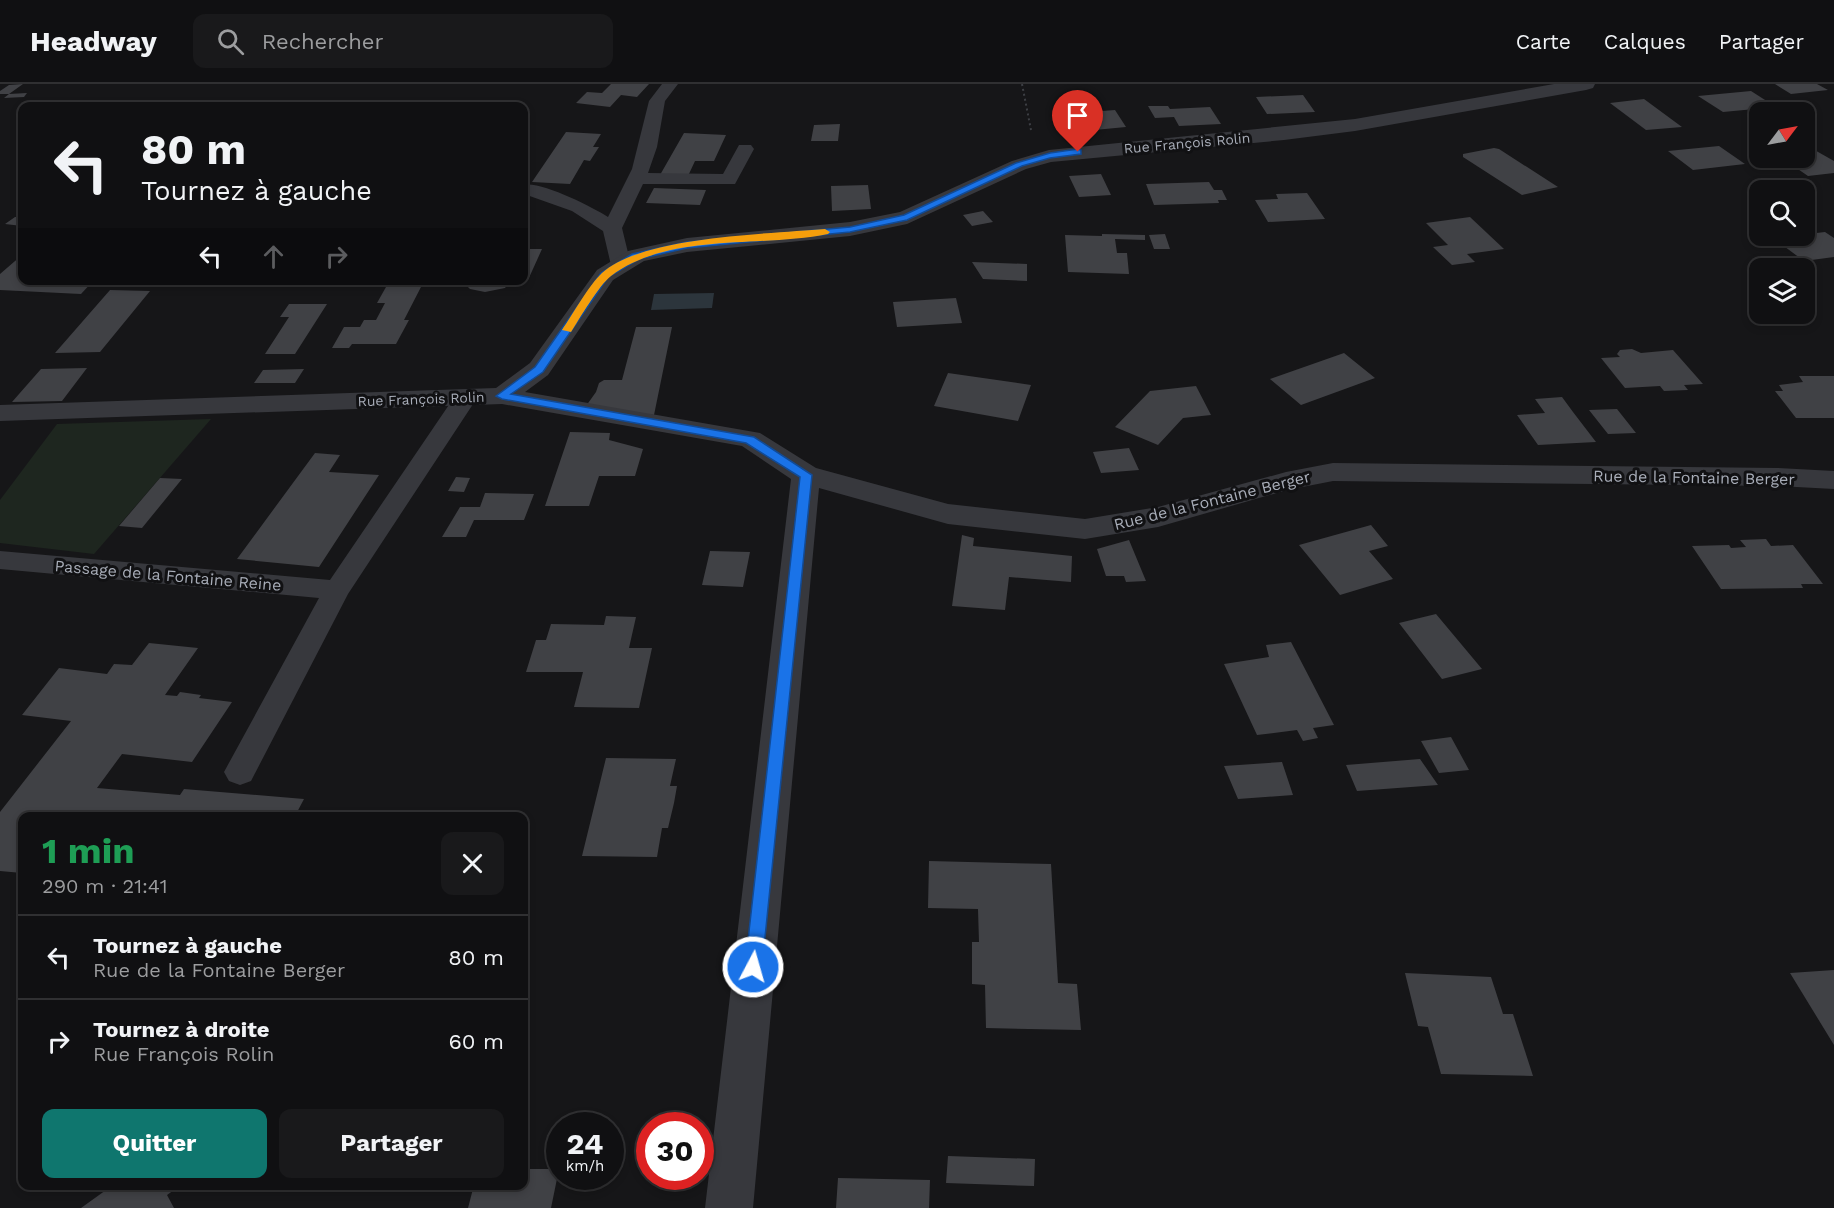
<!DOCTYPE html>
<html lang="fr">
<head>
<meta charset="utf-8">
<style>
  :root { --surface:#101012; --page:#19191b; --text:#f1f3f6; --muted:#9c9d9f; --line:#303032; --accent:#0f766e }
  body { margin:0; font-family:"Work Sans",sans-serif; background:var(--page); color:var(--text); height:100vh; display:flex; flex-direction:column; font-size:22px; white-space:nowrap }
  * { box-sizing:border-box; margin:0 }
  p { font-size:20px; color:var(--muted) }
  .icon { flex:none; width:33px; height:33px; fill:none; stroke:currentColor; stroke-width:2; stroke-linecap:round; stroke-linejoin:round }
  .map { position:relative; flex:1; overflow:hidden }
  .panel { position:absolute; left:18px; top:728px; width:510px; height:378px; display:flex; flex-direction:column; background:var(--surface); border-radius:12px; box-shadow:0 3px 9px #0003,0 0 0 2px var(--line) }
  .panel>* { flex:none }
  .banner { position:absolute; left:18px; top:18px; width:510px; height:183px; border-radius:12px; box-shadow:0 3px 9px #0003,0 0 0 2px var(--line); background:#101012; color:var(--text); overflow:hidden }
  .needle { width:39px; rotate:58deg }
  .controls { position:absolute; left:1749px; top:18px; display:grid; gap:12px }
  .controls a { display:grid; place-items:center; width:66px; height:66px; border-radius:12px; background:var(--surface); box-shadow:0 3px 9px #0003,0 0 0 2px var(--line); font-size:30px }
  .speed { position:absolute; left:546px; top:1028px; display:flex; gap:12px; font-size:30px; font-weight:700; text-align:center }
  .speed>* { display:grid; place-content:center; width:78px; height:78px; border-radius:50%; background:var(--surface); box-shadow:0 3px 9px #0003,0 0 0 2px var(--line); line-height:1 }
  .speed small { font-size:15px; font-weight:400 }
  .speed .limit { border:9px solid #d22; background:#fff; color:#111 }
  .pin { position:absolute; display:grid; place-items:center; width:51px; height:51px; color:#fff; margin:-62px -26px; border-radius:50% 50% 50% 0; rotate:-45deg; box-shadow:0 0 6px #0007 }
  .pin .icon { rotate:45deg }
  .me { position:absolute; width:66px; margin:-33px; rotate:6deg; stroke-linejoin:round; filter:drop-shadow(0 0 4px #0008) }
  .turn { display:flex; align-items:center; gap:21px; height:126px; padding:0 24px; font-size:27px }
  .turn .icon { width:78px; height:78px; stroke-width:2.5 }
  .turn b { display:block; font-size:42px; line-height:51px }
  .lanes { display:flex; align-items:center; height:57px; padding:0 24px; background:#0003; justify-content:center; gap:30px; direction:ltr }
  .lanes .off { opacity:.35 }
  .round { display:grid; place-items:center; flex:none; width:63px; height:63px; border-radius:12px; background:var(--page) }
  .overview { display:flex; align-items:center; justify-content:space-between; height:102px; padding:0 24px }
  h1 { font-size:36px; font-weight:700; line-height:45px; color:#1e9e55 }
  .action { display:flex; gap:12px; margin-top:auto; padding:12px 24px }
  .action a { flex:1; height:69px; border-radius:12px; background:var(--accent); color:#fff; font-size:24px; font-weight:700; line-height:69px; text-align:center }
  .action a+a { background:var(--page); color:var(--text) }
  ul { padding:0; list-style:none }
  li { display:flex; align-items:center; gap:18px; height:84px; padding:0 24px; border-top:2px solid var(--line) }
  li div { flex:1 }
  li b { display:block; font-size:22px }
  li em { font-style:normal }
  header { display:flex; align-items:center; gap:36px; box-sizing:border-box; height:84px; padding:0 30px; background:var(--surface); border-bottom:2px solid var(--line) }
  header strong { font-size:28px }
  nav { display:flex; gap:33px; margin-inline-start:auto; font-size:21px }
  .search { width:420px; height:54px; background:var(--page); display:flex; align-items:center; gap:15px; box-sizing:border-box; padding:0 21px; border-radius:12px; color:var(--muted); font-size:22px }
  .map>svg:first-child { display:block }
  .green { fill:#1e261f }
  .water { fill:#2c353c }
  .building { fill:#404145 }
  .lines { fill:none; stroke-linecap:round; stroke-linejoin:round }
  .path { stroke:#3d3f44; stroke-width:2; stroke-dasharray:2 3; stroke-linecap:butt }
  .lane { fill:#37383d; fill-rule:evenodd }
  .street { fill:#37383d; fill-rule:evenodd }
  .route { fill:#1a73e8; stroke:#114b97; stroke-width:1.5 }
  .slow { fill:#f59e0b }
  .labels { text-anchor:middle; stroke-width:6; stroke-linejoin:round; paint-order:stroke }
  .far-street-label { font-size:14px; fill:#a8adb8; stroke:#111113 }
  .street-label { font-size:16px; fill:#a8adb8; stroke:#111113 }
</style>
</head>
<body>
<header>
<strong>Headway</strong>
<div class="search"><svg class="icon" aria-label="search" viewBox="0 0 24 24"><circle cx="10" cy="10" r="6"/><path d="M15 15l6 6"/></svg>Rechercher</div>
<nav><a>Carte</a><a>Calques</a><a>Partager</a></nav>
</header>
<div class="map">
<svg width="1834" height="1124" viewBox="0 0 1834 1124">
  <rect width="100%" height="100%" fill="#161618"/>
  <path class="green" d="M211 335 94 470 0 459V416L57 340Z"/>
  <path class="water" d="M714 209 712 224 651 226 654 210Z"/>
  <path class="building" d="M23 0 9 10 27 9 24 13 4 14 9 10H0V7L9 1Z
    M611 0H649L637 13 621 11 610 23 576 19 587 8 602 9Z
    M1775 0H1817L1828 6 1791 10Z
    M1751 7 1776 23 1723 28 1698 12Z
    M1303 11 1315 28 1267 30 1256 13Z
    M1644 15 1682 43 1646 46 1610 19Z
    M1148 22H1168L1170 25 1210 23 1221 40 1179 42 1174 33 1155 34Z
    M1115 26 1126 43 1063 49 1052 31Z
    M840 40 838 57H811L814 41Z
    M566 48 601 50 593 63H599L590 77 584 76 570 100 532 98Z
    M684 49 726 51 714 77H695L688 92 660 91Z
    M1804 60 1834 77V89L1808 92 1792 81H1796L1785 74H1804Z
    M1719 62 1745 80 1693 86 1668 67Z
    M1494 64 1499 65 1558 103 1522 111 1463 73V70Z
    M1101 90 1111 111 1079 113 1069 92Z
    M1209 98 1214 106H1222L1227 116H1218L1219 119 1154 121 1146 100Z
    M868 101 871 125 832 127 831 102Z
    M654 104 706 106 700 121 646 119Z
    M1307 109 1325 135 1268 138 1255 116 1278 115 1276 110Z
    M983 127 993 138 972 142 963 131Z
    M15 133H22V142L5 140Z
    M1470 133 1504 165 1467 170 1475 178 1452 181 1433 163 1448 161 1426 139Z
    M1825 148 1834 154V173L1804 177 1773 154Z
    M1102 150 1145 151V156L1115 155 1117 169H1127L1129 190 1068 188 1065 151 1102 152Z
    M1165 150 1170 165H1154L1149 151Z
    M524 165H542L528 196H524Z
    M22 171V196H94L81 210 0 206V190Z
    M972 178 1027 180V197L983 195Z
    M468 196H511L505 204 485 208 470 205 467 202Z
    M386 203H421L404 236H409L396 260H352L349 264H332L344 243H360L364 236H376L385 219H377Z
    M110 206 150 207 100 268 55 269Z
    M956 214 962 239 897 243 893 218Z
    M289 220H327L295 270H265L289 233H280Z
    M636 243H672L654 331 586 322 596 308 599 299 604 296H622Z
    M1632 265 1641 269 1673 266 1703 300 1684 301 1688 306 1664 307 1660 302 1625 304 1601 274 1620 273 1617 270 1620 266Z
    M1344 269 1375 294 1301 321 1270 295Z
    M87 284 62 317 12 318 41 285Z
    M304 285 295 299H254L263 286Z
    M948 289 1031 301 1018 337 934 322Z
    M1799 292H1834V334H1796L1775 307H1783L1779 301 1803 298Z
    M1196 302 1211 331 1183 334 1158 361 1115 343 1150 307Z
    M1562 313 1573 328 1596 358 1538 361 1517 331 1545 329 1535 315Z
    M1617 325 1636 349 1608 350 1589 326Z
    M570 348 610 349 609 356 643 365 635 392H599L589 422H545Z
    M1129 364 1139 386 1101 389 1093 368Z
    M315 369 340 371 329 388 379 391 319 483 237 475Z
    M456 393 470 394 464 408 448 407Z
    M160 394 182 395 142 444 119 442Z
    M485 409 534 410 524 436H474L466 453H442L460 423H480Z
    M1371 441 1388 462 1369 467 1393 495 1340 511 1299 461Z
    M962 451 974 454 973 462 1072 472 1071 498 1009 493 1005 526 952 522Z
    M1766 455 1771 462 1793 461 1823 500H1801L1803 504 1721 505 1692 462 1729 461 1731 464 1746 463 1740 456Z
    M1129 456 1146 497 1126 498 1124 492H1106L1097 465Z
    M710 467 750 468 743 503 702 501Z
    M1436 530 1482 585 1442 595 1399 539Z
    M606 532 636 533 629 564H652L639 624 574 623 583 588H526L536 556H546L551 540 604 541Z
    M1291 558 1334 641 1313 644 1318 654 1303 657 1297 646 1257 651 1224 580 1269 573 1266 561Z
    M149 559 198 564 165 611 177 612 180 608 201 611 199 614 232 618 192 678 122 670 97 704 180 711 184 705 304 715 295 732H22V789L0 787V728L71 637 22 631 59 584 107 590 114 580 132 581Z
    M1451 653 1469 686 1439 689 1421 657Z
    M606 674 676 675 670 702H677L674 719 668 744H662L657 773 582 772Z
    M1420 675 1438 701 1357 707 1346 681Z
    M1282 678 1293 711 1238 715 1224 682Z
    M929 777 1051 780 1058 899 1077 900 1081 946 986 944 985 901 972 900V858H979L978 825 928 824Z
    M1834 886V961L1790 889Z
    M1405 889 1491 893 1503 930H1513L1533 992 1441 990 1428 943 1418 942Z
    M948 1072 1035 1075 1034 1102 946 1099Z
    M524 1085H559L551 1124H468L474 1101H524Z
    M838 1094 930 1096 929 1124H836Z
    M113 1101H181L167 1111 174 1124H81Z"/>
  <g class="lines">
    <path class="path" d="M1022 0 1031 46"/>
    <path class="lane" d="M662 0H678L665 17 657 63 648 89 723 90 739 61H751L754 65 735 100H643L622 144 631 181 628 185H614L611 181 603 147 572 127 524 110V101C541 97 592 123 608 133L632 85 649 17Z
      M465 307 473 309 477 314 348 510 251 697 240 701 229 697 224 688 319 514 0 485V467L330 496 457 309Z"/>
    <path class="street" d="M1554 0H1595L1593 4 1586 6 1355 47 1284 56 1051 78 1026 85 907 140 850 152 687 168 644 177 613 196 548 291 525 308 760 349 816 384 948 420 1085 435 1158 423 1286 388 1333 379 1778 384 1834 387V405L1778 402 1333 397 1287 406 1158 443 1085 455 948 440 819 404 753 1124H705L791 395 742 362 502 320 0 337V321L496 304 530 279 597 186 628 167 687 154 850 138 900 128 1012 77 1049 66 1355 35Z"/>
  </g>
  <path class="route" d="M1078 65 1081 66V70L1050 74 1022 82 907 136 850 148 687 164 639 175 608 193 543 288 511 310 754 353 812 391 762 883 759 889 753 891 747 889 745 883 800 393 746 359 502 315 496 312 535 283 601 189 632 170 687 158 850 143 904 131 1016 79 1050 69Z"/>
  <path class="slow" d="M825 145 830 148 828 150C760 164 669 148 611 192 599 201 580 234 571 248L562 246C573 230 589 201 602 189 642 152 770 150 825 145Z"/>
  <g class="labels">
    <g class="far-street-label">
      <text transform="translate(1187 59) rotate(-5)" y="5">Rue François Rolin</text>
      <text transform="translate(421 315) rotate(-2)" y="5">Rue François Rolin</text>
    </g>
    <g class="street-label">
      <text transform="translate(1694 393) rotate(1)" y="6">Rue de la Fontaine Berger</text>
      <text transform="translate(1212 416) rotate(-14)" y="6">Rue de la Fontaine Berger</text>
      <text transform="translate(168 491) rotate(5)" y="6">Passage de la Fontaine Reine</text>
    </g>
  </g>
</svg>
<div class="controls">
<a><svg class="needle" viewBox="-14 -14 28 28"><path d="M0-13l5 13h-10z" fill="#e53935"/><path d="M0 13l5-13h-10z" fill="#9c9d9f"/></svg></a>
<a><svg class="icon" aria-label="search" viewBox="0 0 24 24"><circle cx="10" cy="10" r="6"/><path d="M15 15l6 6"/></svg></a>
<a><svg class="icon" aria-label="layers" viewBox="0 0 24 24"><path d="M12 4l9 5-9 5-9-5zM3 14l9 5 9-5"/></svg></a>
</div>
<div class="speed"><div>24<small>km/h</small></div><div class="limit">30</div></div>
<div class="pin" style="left:1078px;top:68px;background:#d93025"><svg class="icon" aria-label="arrive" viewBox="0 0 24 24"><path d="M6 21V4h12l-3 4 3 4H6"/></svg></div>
<svg class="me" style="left:753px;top:883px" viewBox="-20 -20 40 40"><circle r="17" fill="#1a73e8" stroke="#fff" stroke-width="3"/><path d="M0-11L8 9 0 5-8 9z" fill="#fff"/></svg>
<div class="banner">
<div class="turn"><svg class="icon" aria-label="left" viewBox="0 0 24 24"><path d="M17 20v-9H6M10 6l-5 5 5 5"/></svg><div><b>80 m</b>Tournez à gauche</div></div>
<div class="lanes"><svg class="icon" aria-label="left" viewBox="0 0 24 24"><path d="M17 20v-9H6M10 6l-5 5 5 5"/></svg><svg class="icon off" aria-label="ahead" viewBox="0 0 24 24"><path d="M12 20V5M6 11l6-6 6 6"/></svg><svg class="icon off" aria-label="right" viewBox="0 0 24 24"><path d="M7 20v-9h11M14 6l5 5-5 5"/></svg></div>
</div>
<section class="panel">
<div class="overview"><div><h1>1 min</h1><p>290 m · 21:41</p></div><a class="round"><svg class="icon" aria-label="close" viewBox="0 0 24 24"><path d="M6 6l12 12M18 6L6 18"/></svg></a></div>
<ul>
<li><svg class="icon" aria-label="left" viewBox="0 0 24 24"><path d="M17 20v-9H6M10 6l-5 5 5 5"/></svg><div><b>Tournez à gauche</b><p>Rue de la Fontaine Berger</p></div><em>80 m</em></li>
<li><svg class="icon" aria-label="right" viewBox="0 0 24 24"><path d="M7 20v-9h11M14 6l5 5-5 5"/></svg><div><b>Tournez à droite</b><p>Rue François Rolin</p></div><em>60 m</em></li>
</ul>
<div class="action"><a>Quitter</a><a>Partager</a></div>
</section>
</div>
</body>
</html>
